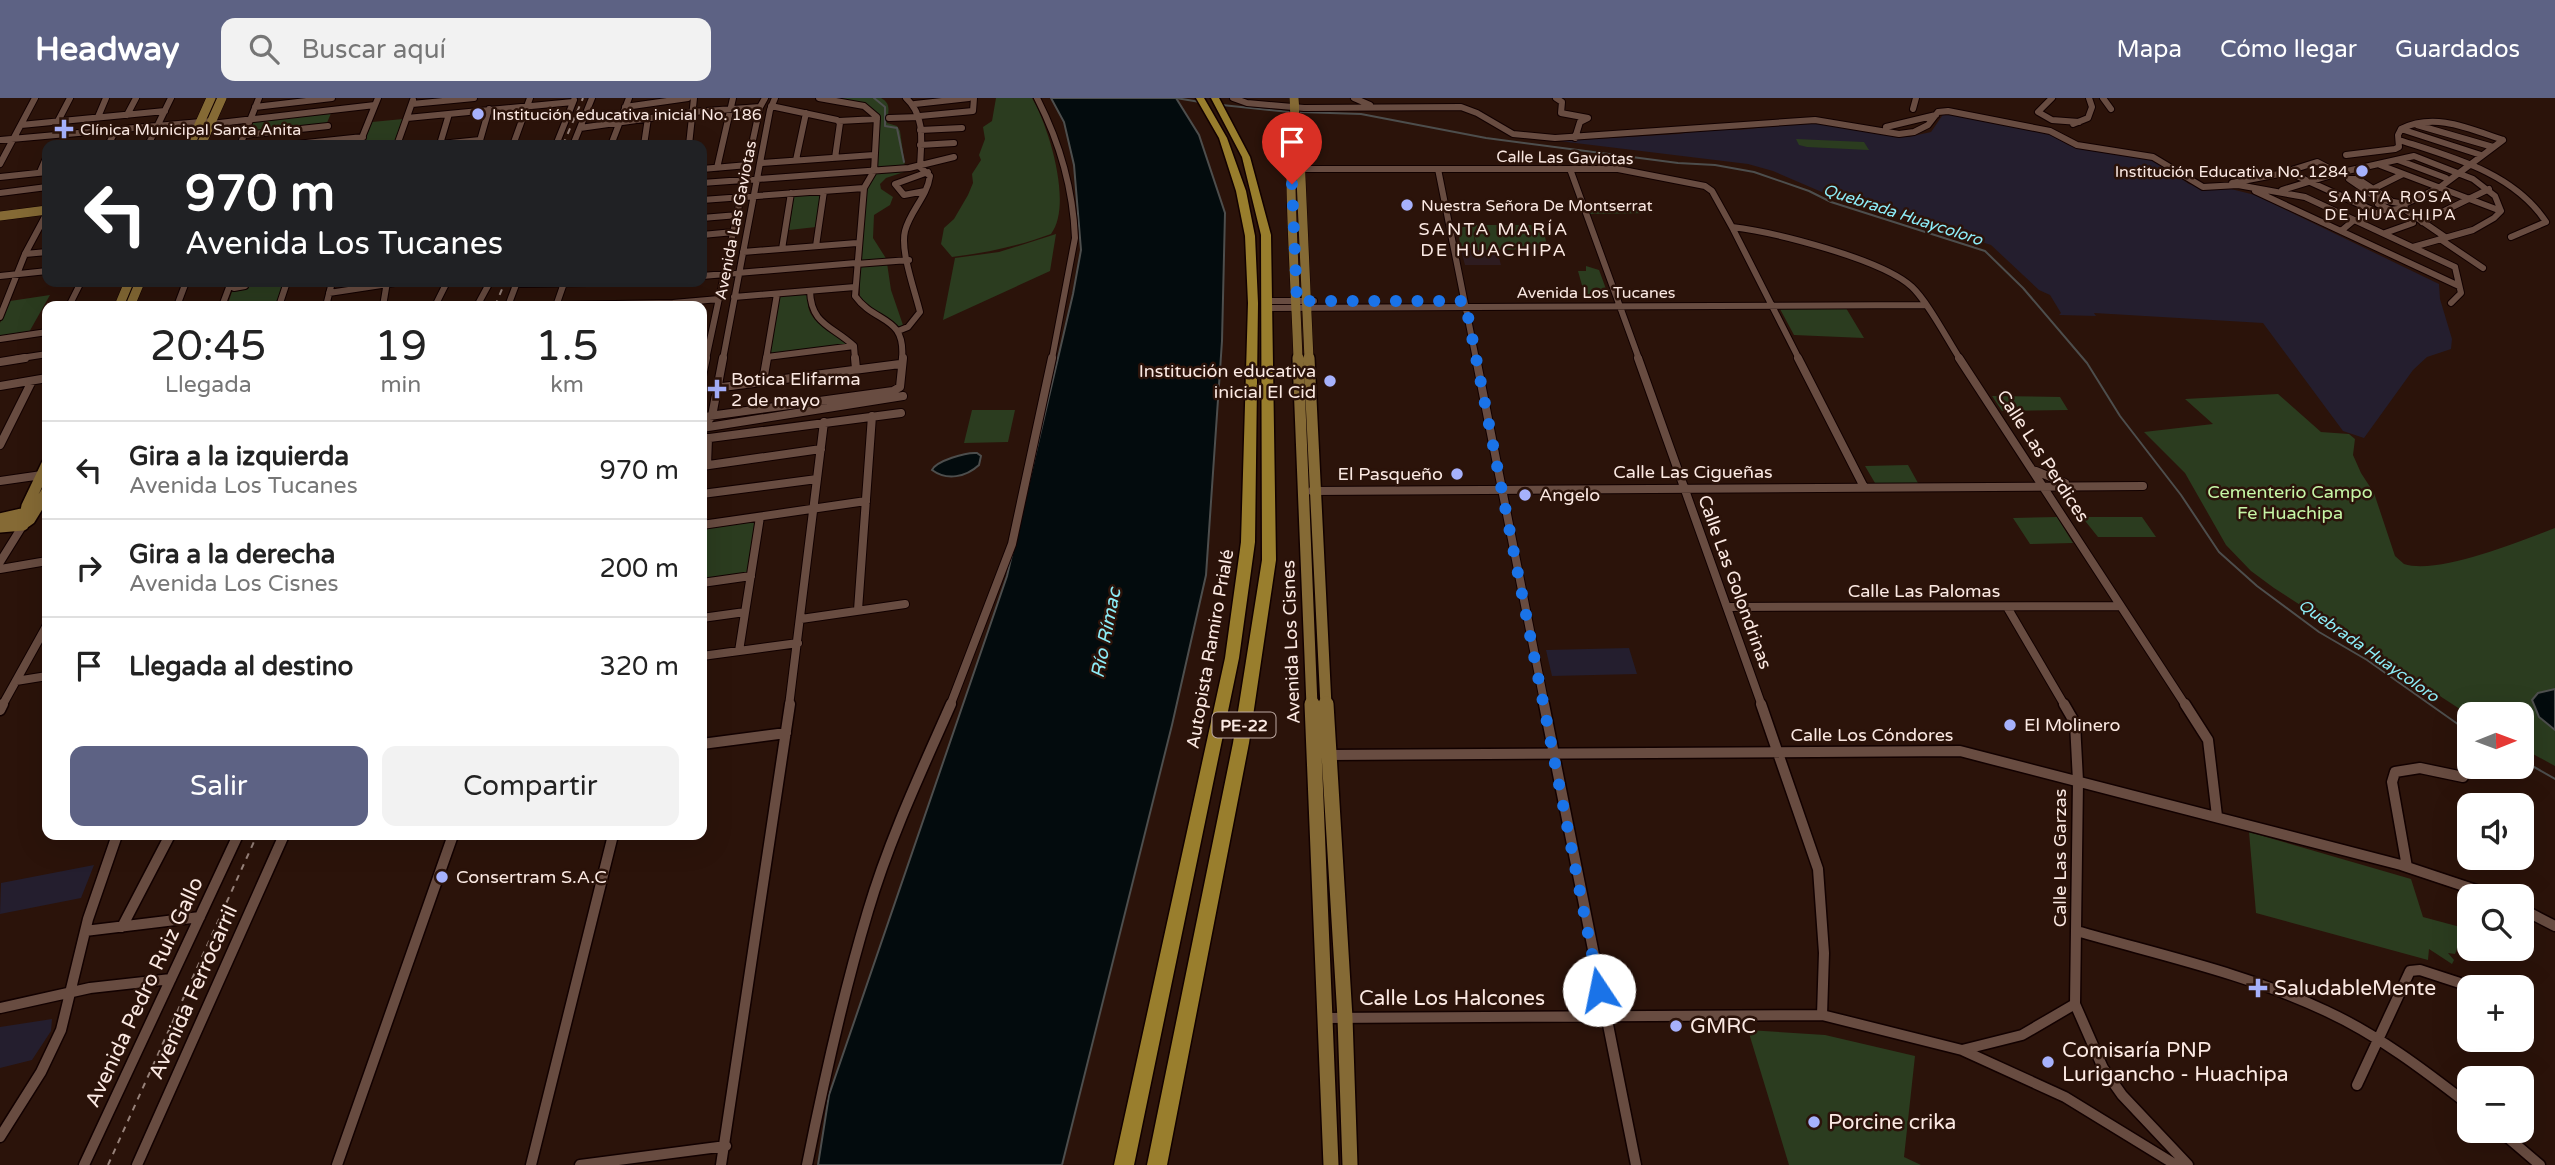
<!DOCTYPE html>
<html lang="es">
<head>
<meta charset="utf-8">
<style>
  :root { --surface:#fff; --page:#f2f2f2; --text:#222; --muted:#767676; --line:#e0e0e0; --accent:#5d6284 }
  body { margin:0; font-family:"Varela Round",sans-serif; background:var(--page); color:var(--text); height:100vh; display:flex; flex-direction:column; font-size:26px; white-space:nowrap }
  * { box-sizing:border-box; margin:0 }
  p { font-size:23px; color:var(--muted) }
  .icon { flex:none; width:38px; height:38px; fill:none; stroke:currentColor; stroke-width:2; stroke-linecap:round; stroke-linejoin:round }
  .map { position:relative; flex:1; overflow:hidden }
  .panel { position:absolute; left:42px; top:203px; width:665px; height:539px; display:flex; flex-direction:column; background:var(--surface); border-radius:14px; box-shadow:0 7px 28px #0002 }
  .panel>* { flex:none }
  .top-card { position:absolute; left:42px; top:42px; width:665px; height:147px; border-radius:14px; box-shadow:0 7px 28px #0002; background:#202124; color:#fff; overflow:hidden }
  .needle { width:46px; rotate:89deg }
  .fabs { position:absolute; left:2457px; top:604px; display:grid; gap:14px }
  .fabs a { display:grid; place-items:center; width:77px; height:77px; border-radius:14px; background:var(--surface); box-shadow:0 7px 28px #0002; font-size:35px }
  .pin { position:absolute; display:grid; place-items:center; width:60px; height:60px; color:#fff; margin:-72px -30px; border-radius:50% 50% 50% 0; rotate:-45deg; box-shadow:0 0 7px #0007 }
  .pin .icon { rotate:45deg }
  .me { position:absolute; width:77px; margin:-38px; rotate:349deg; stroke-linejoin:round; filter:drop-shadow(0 0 5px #0008) }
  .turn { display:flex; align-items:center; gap:24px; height:147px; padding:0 28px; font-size:32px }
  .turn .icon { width:91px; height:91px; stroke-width:2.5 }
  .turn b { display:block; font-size:49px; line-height:60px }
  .eta { display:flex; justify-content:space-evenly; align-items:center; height:119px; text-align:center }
  .eta b { font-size:42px; font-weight:600; line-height:49px }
  .cta { display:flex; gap:14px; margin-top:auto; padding:14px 28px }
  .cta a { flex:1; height:80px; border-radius:14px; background:var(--accent); color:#fff; font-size:28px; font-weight:600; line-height:80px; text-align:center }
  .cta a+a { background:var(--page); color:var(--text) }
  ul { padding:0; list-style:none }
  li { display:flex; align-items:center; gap:21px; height:98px; padding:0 28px; border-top:2px solid var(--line) }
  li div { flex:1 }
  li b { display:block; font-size:26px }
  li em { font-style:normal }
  header { display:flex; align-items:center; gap:42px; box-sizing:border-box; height:98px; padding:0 35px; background:var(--accent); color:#fff }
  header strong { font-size:33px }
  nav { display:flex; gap:38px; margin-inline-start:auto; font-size:24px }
  .search { width:490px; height:63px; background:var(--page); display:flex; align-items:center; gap:18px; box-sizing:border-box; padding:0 24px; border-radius:14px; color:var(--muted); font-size:26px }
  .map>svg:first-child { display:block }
  .industrial { fill:#241e2e }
  .medical { fill:#2e1c20 }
  .green { fill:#2b3c1f }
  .water { fill:#030b0d; stroke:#4d4e4d; stroke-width:2 }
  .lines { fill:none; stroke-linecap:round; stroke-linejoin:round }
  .stream { stroke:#4d4e4d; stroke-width:2 }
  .minor-far2-casing { stroke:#120100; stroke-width:8 }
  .minor-far1-casing { stroke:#120100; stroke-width:10 }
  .minor-casing { stroke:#120100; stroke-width:13 }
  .major-far2-casing { stroke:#120100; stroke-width:10 }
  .major-far1-casing { stroke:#120100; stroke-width:14 }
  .major-casing { stroke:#120100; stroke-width:18 }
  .highway-casing { stroke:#120100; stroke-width:3 }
  .minor-far2 { stroke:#684c41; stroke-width:6 }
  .minor-far1 { stroke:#684c41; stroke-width:8 }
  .minor { stroke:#684c41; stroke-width:10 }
  .major-far2 { stroke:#856a35; stroke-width:9 }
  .major-far1 { stroke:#856a35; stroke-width:11 }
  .major { stroke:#856a35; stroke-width:15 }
  .highway { fill:#997e2d; fill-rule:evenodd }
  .rail { stroke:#97827a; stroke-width:2; stroke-dasharray:6 6; stroke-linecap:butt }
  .route { stroke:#1a73e8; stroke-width:12; stroke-dasharray:0 21.6 }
  .poi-dot { fill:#a6b1fc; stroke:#2b130a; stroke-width:2.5 }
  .labels { text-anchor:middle; stroke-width:5; stroke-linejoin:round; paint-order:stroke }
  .far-poi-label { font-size:16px; fill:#fbe9e3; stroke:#2b130a; text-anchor:start }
  .far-street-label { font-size:16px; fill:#fbe9e3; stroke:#2b130a }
  .far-neighbourhood-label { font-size:16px; letter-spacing:2px; fill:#fbe9e3; stroke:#2b130a }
  .far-water-label { font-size:16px; font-style:italic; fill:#8dedf8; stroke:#2b130a }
  .shield { fill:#2b130a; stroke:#bda9a2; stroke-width:2 }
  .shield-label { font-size:16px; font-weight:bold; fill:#fbe9e3 }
  .far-quarter-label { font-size:18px; letter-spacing:2px; fill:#fbe9e3; stroke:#2b130a }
  .poi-label { font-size:18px; fill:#fbe9e3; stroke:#2b130a; text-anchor:start }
  .street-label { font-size:18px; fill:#fbe9e3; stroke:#2b130a }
  .park-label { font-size:18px; fill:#c6f6a6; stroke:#2b130a }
  .water-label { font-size:19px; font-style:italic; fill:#8dedf8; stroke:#2b130a }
  .near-poi-label { font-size:21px; fill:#fbe9e3; stroke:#2b130a; text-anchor:start }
  .near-street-label { font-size:21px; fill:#fbe9e3; stroke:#2b130a }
</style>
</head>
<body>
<header>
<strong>Headway</strong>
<div class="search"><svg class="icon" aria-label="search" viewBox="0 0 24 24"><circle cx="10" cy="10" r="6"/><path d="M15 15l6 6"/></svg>Buscar aquí</div>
<nav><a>Mapa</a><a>Cómo llegar</a><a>Guardados</a></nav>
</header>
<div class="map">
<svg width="2555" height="1067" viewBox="0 0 2555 1067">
  <rect width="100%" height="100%" fill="#2b130a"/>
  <path class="industrial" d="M1944 15 2047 34 2068 47 2088 52 2120 54 2155 63 2189 86 2206 91 2227 90 2255 97 2439 186 2440 201 2452 241 2451 251 2427 259 2413 272 2364 340 2343 333 2263 225 2094 215 2096 218 2059 217 2061 215 2050 197 2039 192 1991 147 1892 114 1838 101 1773 73 1748 66 1559 43 1678 36 1711 31 1739 32 1821 23 1908 39 1931 34Z
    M1629 550 1637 576 1552 578 1546 552Z
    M94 767 81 800 0 816 1 785Z
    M52 921 51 933 32 962 0 970V929Z"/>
  <path class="medical" d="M1461 152H1497L1501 167H1465Z"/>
  <path class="green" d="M832 0H881C892 6 888 14 887 25L897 28 900 33 905 69 877 71 880 17 867 7Z
    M996 0H1032C1049 29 1073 107 1051 136 1019 148 986 155 952 159L941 146 944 130 954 121 968 97 973 85 972 76 981 62 979 57 985 41 983 29 992 23Z
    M332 13 326 27 248 36 254 22Z
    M403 21 394 47H362L372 24Z
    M1796 41 1864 44 1869 52 1807 49 1799 47Z
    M913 71 886 80 880 86 881 91 893 99 890 107 874 117 873 140 887 162 859 164 867 89 876 74Z
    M821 95 816 129 789 132 794 97Z
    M1649 105 1654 115 1590 116 1585 106Z
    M1472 127H1542L1548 151 1478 152 1473 133 1476 150H1461L1457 129H1472Z
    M1056 136 1050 173 943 222 955 160 999 154Z
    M887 165 891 192 904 230 899 231 860 200V168Z
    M1586 168 1599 172 1609 199 1585 198 1578 173H1586Z
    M235 184H284L277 208H225L229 203Z
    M808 196C804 230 833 226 848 246L769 256 779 198Z
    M50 197 28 236 0 240V225L10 203Z
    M1846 210 1864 240 1794 237 1780 211Z
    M2278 296 2321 334 2349 336 2355 341 2353 357 2361 375 2374 395 2395 458 2404 466C2439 477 2520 443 2555 430V668L2522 650V616L2469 617 2274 490 2251 473 2226 447 2185 375 2144 334 2213 326 2185 301Z
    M1992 298 2060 299 2068 312 2002 313Z
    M972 312H1015L1008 344 964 345Z
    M1908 367 1918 385H1875L1865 368Z
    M2057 419 2073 445 2030 446 2013 420Z
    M2082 419H2142L2156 439H2098Z
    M756 421 747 476 702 482V430Z
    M2249 734 2411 781 2423 819 2464 830 2455 856 2448 855 2454 862 2452 866 2429 851 2428 862 2256 815Z
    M1748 932 1825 937 1915 958 1904 1059 1921 1067H1789Z"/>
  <path class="water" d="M1051 0H1176L1199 37 1225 115 1222 243 1206 477 1172 627 1062 1067H818L829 997 1007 478 1073 196 1081 152 1074 67 1064 24Z
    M977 355 981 358 979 367C966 379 947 383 932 372 936 363 966 354 977 355Z
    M2555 591V632L2539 619 2532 602 2538 595Z"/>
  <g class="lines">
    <path class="stream" d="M874 0 885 9V28L897 30 904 64
      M1176 0 1200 4
      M1222 7 1290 14
      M1299 14 1361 16 1486 40 1678 65 1715 67 1754 74 1809 93 1831 104 1985 153 2023 190 2087 265 2120 318 2181 397 2219 454 2257 488 2319 534 2367 562 2469 634
      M2522 662 2555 681"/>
    <defs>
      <path id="minor-far2" d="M819 0 864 8 877 19 874 73 864 90 855 198C875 226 906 217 902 261
        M1037 0C1060 45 1073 89 1075 140L1052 261
        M1233 0 1247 5 1304 10 1461 9 1477 15 1513 36 1555 40 1815 22 1899 36 1914 34 1928 27 1938 14 1948 13 2050 33 2077 47 2153 59 2203 89 2238 87 2305 99 2455 169
        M1354 0 1370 7
        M1556 0 1562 4 1561 15 1588 20 1580 24 1575 40
        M2052 0 2038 14 2052 22 2079 24
        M2103 0 2111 11
        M412 6 474 0
        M915 6 969 0
        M771 8 837 22 840 25 835 60
        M255 9 332 0
        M625 9 688 0
        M1913 11 1916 0
        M127 17 136 0
        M920 18 973 13 974 0
        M98 19 106 0
        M407 20 573 4
        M889 20 920 19
        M58 23 70 0
        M839 23 877 21
        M211 26 375 7
        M2073 26 2088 20 2092 9 2089 0
        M21 27 165 13
        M2417 27 2493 49
        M1886 29 1936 17
        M580 30 693 14 760 9
        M2401 31 2481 57
        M920 32 962 30
        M244 37 328 28
        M0 42 212 23
        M2399 42C2452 59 2514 75 2546 124L2511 139
        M440 46 449 16
        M479 46 489 11
        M108 47 116 32
        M148 47 171 0
        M240 47 259 0
        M287 47 363 39
        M359 47 378 0
        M397 47 413 2
        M431 47 480 42
        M513 47 530 0
        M556 47 574 2
        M573 47 592 0
        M611 47 629 0
        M644 47 648 20
        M689 47 694 0
        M920 47 954 45
        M2346 57 2395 51 2399 49 2398 37 2401 31C2435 14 2470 31 2503 42
        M796 62 806 15
        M2398 62 2446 80
        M761 65 874 57
        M0 66 35 0
        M2380 67 2501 113
        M717 70 733 0
        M702 71 748 67
        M1293 71H1618L1705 88 1712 93 1732 129 1799 261
        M1438 71 1476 261
        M1570 71 1639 261
        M2286 73 2372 112
        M40 74 47 58
        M0 79 47 74
        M702 85 909 70 954 59
        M2232 85 2279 76 2317 64 2338 75
        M2373 91 2403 76
        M2282 92 2338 75 2414 58 2473 81 2495 98 2501 113 2494 120 2473 132 2413 149
        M925 93 904 97 895 86 928 74
        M2255 93 2459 188
        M0 95 47 89
        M702 102 864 90
        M2382 102 2399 105 2405 110 2391 112 2378 106Z
        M2381 103 2349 81H2358L2390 102
        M2402 107 2439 90 2503 42
        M2404 111 2445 139
        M702 120 738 117
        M2422 124 2489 91
        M1732 129C1774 134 1882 161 1912 189 1928 204 1947 241 1960 261
        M2341 133 2353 123 2388 111
        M2385 135 2413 125
        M702 137 734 134
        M2440 141 2483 170
        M816 148 824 93
        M782 151 791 95
        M743 154 857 145
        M25 156 47 154
        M856 166 909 162
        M0 178 47 173
        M702 178 856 165
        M517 186 659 184
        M234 190 245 188
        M810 193C811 227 833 228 854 248L855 261
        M329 195 401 184
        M734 199 855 189
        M1267 203H1314
        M2451 205 2461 195 2455 169
        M557 207 673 205 719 201
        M69 208 81 184
        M177 208 186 184
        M222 208 231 184
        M279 208 287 184
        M326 208 332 184
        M383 208 387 184
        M435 208 447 184
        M477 208 490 184
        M508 208 517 184
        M556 208 564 185
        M1268 210 1925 207
        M0 219 25 156 47 115
        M898 233 908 229 920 214C915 193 900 153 905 133 910 113 927 99 930 78L920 69C921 45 926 18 906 0
        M0 241 47 234
        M767 259 854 248
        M15 261 47 256
        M706 261 760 9 765 0
        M723 261 770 12 775 0
        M766 261 777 196"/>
      <path id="minor-far1" d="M855 260 856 271
        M1476 260 1545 608
        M1638 260 1762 608
        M1798 260 1864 389
        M1959 260 2186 608
        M0 264 25 260
        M702 278 706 260
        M763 283 767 260
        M0 288 47 280
        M715 290 900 266
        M702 319 893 293 900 289 903 260
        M702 329 712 318 723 260
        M702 330 903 298
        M702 341 901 315
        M0 347 32 283
        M707 367 708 340
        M702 368 821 351
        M2036 373 2065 385
        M0 383 42 377
        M1312 393 2143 388
        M702 396 817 381
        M702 427 866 403
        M0 464 23 427
        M0 471 47 463
        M702 485 751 478
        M1728 509 2120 508
        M2007 509 2065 608
        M858 512 872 318
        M702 520 745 514
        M801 521 905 506
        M739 553 760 419
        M702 558 798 545
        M16 583 47 578
        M2 608 47 527
        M789 608 824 324
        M950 608 1012 446 1052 260"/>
      <path id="minor" d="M1544 606 1636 1067
        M1761 606 1818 771 1824 855 1822 917
        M2064 606 2075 625 2078 683 2075 906 2103 970 2122 997 2188 1067
        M2185 606 2208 642 2217 718
        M0 612 3 606
        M702 646 786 635
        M1328 657 1960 653 2401 767 2494 798
        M2407 769 2392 684 2395 674 2420 670 2463 679
        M2522 811 2555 828
        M122 829 170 737
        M85 833 200 819
        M2077 833C2160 857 2248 876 2326 913 2378 937 2424 972 2469 1007
        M0 910 90 890 171 881
        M1325 920 1822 917 1962 952 2065 999 2176 1067
        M1962 952 2022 937 2075 906
        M2357 987 2410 873 2420 872 2466 887
        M2499 1032 2540 1067
        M0 1039 41 974 61 932 88 821 117 737
        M84 1067 238 737
        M137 1067 284 737
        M337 1067 453 737
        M531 1067 613 737
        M580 1067 726 1048
        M721 1067 790 606
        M807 1067C824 982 843 896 868 813 889 742 921 674 951 606"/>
      <path id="major-far2" d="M1294 0C1297 29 1290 58 1291 87 1292 145 1296 203 1298 261
        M1299 35 1309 261
        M190 47 211 0
        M201 47 222 0
        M0 118 47 112
        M119 208 129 184
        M130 208 140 184"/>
      <path id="major-far1" d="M1298 260 1312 608
        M1309 260 1326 608
        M0 421 30 414
        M23 426 30 421 47 393
        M23 427 27 408 47 366
        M0 429 23 427"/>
      <path id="major" d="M1312 606 1331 1067
        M1326 606 1345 920 1350 1067"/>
      <path id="highway" d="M1196 0H1204L1227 40 1246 93 1255 138 1258 205 1255 444 1239 560 1134 1067H1114L1225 560 1241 444 1248 205 1245 138 1236 93 1219 40Z
        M1211 0H1219L1250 59 1271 137 1276 462 1249 645 1167 1067H1147L1233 645 1262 462 1261 137 1242 59Z"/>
    </defs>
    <use href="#minor-far2" class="minor-far2-casing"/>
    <use href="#minor-far1" class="minor-far1-casing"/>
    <use href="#minor" class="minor-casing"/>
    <use href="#major-far2" class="major-far2-casing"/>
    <use href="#major-far1" class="major-far1-casing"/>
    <use href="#major" class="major-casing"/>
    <use href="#highway" class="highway-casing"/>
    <use href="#minor-far2" class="minor-far2"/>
    <use href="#minor-far1" class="minor-far1"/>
    <use href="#minor" class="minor"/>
    <use href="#major-far2" class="major-far2"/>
    <use href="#major-far1" class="major-far1"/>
    <use href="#major" class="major"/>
    <use href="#highway" class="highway"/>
    <path class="rail" d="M563 47 583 0
      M495 208 505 184
      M108 1067 257 737"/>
  </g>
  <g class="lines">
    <path class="route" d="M1292 86 1297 203H1465L1599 892"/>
  </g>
  <g class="poi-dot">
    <circle cx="478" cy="16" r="7"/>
    <path d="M60.5 20.5h7v7h7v7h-7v7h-7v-7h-7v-7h7z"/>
    <circle cx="2362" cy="73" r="7"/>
    <circle cx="1407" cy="107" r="7"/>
    <circle cx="1330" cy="283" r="7"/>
    <path d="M713.5 280.5h7v7h7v7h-7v7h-7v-7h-7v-7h7z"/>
    <circle cx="1457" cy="376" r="7"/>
    <circle cx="1525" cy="397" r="7"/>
    <circle cx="2010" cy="627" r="7"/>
    <circle cx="442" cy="779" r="7"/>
    <path d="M2254.5 879.5h7v7h7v7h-7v7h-7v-7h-7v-7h7z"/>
    <circle cx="1676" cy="928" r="7"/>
    <circle cx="2048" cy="964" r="7"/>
    <circle cx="1814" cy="1024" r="7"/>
  </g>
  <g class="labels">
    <g class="far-poi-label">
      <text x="492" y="22">Institución educativa inicial No. 186</text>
      <text x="80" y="37">Clínica Municipal Santa Anita</text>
      <text x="2348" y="79" text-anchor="end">Institución Educativa No. 1284</text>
      <text x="1421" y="113">Nuestra Señora De Montserrat</text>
    </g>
    <g class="far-street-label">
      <text transform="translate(1565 59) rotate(1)" y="6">Calle Las Gaviotas</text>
      <text transform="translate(735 122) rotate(-79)" y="6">Avenida Las Gaviotas</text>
      <text x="1596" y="200">Avenida Los Tucanes</text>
    </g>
    <g class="far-neighbourhood-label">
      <text x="2391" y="104">SANTA ROSA<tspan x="2391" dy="18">DE HUACHIPA</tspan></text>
    </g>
    <g class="far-water-label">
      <text transform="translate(1903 116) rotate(18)" y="6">Quebrada Huaycoloro</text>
      <text transform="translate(2369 552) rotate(35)" y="6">Quebrada Huaycoloro</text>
    </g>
    <rect class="shield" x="1212.5" y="614.5" width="63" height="25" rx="5"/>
    <g class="shield-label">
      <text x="1244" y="633">PE-22</text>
    </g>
    <g class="far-quarter-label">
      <text x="1494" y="137">SANTA MARÍA<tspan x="1494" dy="21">DE HUACHIPA</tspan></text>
    </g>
    <g class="poi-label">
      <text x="1316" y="279" text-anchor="end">Institución educativa<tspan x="1316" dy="21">inicial El Cid</tspan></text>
      <text x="731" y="287">Botica Elifarma<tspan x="731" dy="21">2 de mayo</tspan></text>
      <text x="1443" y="382" text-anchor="end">El Pasqueño</text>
      <text x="1539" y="403">Angelo</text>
      <text x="2024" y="633">El Molinero</text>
      <text x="456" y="785">Consertram S.A.C</text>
    </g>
    <g class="street-label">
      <text transform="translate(2043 358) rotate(57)" y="6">Calle Las Perdices</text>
      <text x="1693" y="380">Calle Las Cigueñas</text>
      <text transform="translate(1735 484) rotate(70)" y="6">Calle Las Golondrinas</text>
      <text x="1924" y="499">Calle Las Palomas</text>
      <text transform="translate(1291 544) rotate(-92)" y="6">Avenida Los Cisnes</text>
      <text transform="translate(1210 551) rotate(-80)" y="6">Autopista Ramiro Prialé</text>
      <text x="1872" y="643">Calle Los Cóndores</text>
      <text transform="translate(2060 760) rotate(-90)" y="6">Calle Las Garzas</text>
    </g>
    <g class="park-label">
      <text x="2290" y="400">Cementerio Campo<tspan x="2290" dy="21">Fe Huachipa</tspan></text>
    </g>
    <g class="water-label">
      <text transform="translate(1105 535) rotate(-79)" y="7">Río Rímac</text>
    </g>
    <g class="near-poi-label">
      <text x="2274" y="897">SaludableMente</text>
      <text x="1690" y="935">GMRC</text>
      <text x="2062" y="959">Comisaría PNP<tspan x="2062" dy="24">Lurigancho - Huachipa</tspan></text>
      <text x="1828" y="1031">Porcine crika</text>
    </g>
    <g class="near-street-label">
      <text transform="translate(144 894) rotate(-65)" y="7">Avenida Pedro Ruiz Gallo</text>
      <text transform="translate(193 894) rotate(-66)" y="7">Avenida Ferrocarril</text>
      <text x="1452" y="907">Calle Los Halcones</text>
    </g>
  </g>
</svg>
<div class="fabs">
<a><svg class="needle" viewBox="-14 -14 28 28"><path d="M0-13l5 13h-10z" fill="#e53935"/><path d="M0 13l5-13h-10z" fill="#767676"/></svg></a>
<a><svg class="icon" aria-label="sound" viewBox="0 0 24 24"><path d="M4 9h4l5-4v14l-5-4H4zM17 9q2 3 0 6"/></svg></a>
<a><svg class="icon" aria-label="search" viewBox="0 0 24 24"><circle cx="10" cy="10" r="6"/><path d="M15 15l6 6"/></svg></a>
<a>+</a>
<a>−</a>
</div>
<div class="pin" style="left:1292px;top:86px;background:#d93025"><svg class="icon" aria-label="arrive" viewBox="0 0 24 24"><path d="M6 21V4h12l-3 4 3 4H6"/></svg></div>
<svg class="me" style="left:1599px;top:892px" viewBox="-20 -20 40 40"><circle r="19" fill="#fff"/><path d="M0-13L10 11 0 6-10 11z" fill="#1a73e8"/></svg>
<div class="top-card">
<div class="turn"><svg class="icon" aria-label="left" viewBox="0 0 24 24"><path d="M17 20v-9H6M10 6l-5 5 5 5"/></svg><div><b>970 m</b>Avenida Los Tucanes</div></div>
</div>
<section class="panel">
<div class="eta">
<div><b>20:45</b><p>Llegada</p></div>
<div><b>19</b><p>min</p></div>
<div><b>1.5</b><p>km</p></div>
</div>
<ul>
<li><svg class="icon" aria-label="left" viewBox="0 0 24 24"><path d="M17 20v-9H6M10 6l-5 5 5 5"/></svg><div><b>Gira a la izquierda</b><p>Avenida Los Tucanes</p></div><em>970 m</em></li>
<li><svg class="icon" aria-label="right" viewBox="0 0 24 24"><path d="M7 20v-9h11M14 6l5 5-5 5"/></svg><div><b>Gira a la derecha</b><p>Avenida Los Cisnes</p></div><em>200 m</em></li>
<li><svg class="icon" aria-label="arrive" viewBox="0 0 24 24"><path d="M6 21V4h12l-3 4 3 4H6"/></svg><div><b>Llegada al destino</b></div><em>320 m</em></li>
</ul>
<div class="cta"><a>Salir</a><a>Compartir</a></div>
</section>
</div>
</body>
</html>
